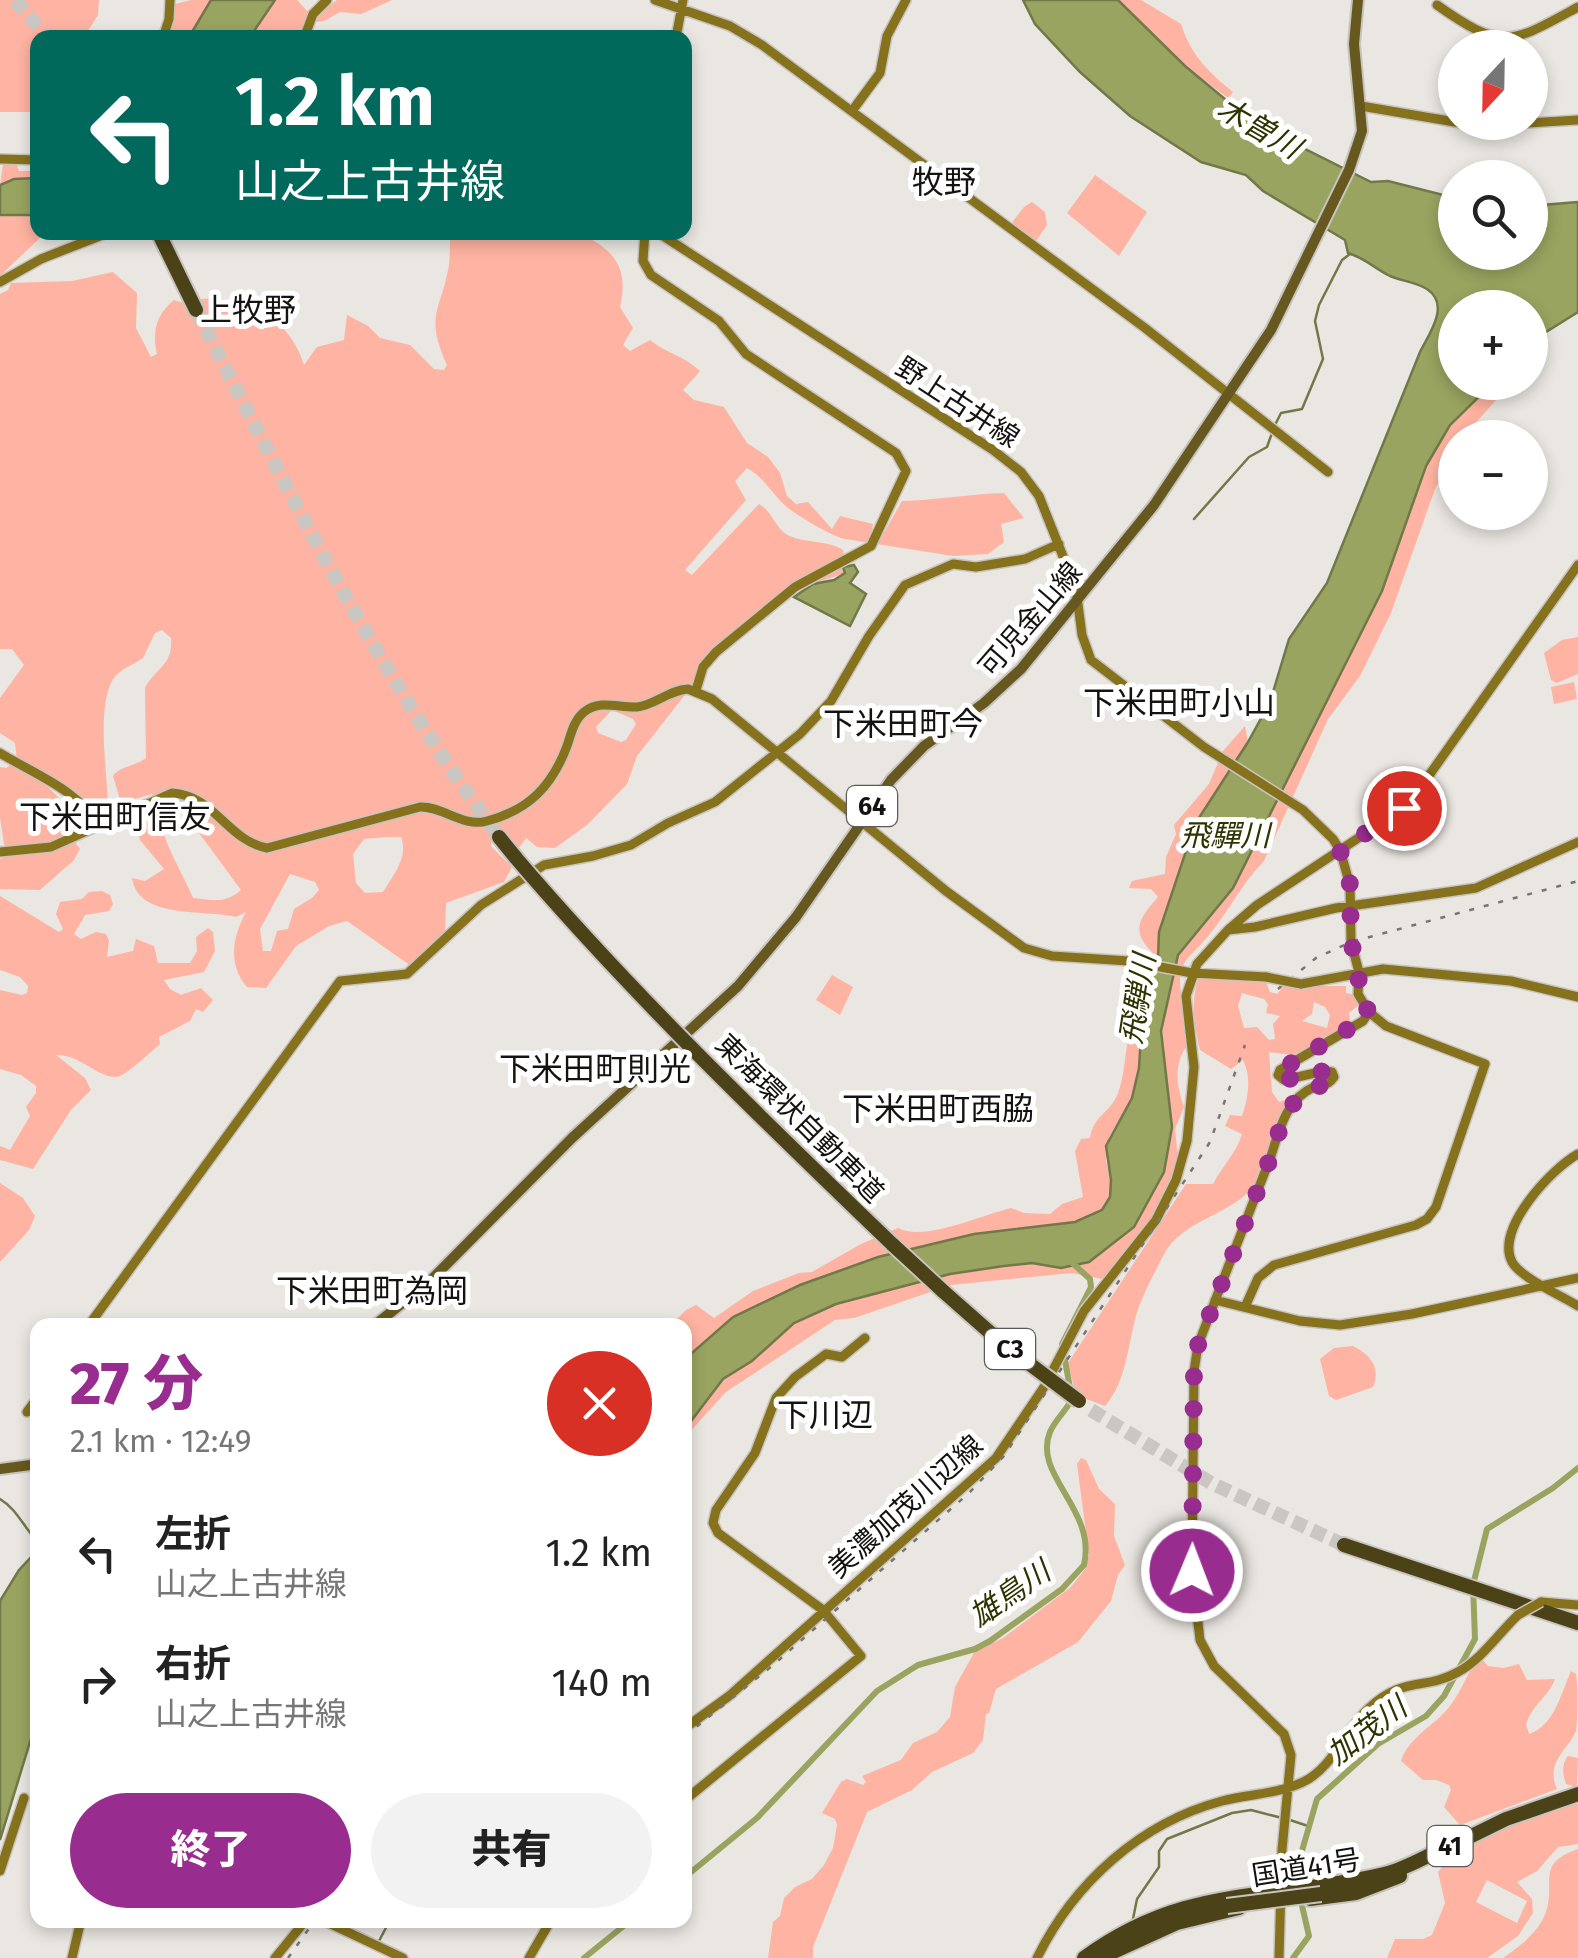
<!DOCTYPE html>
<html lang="ja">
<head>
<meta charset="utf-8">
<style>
  :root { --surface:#fff; --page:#f2f2f2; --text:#222; --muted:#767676; --accent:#982d8f }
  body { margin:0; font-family:"Fira Sans","Noto Sans JP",sans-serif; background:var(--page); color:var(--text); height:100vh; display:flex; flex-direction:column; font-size:38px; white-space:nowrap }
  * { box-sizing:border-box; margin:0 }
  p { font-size:32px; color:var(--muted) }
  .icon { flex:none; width:55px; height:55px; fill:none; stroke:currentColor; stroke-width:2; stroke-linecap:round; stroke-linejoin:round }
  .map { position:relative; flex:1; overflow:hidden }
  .sheet { position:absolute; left:30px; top:1318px; width:662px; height:610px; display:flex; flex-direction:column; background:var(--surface); border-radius:20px; box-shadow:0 5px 15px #0003 }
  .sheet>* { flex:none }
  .hud { position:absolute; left:30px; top:30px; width:662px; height:210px; border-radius:20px; box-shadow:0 5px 15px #0003; background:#00695c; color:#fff; overflow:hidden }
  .needle { width:65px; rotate:202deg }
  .controls { position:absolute; left:1438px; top:30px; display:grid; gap:20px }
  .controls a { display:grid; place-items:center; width:110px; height:110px; border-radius:50%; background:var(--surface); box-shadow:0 5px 15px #0003; font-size:50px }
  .pin { position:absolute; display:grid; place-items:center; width:85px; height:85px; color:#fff; margin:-42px; border:5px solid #fff; border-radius:50%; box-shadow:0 2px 10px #0007 }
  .me { position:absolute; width:110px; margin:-55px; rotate:1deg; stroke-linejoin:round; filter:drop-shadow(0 0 8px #0008) }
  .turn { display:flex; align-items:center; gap:35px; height:210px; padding:0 40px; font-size:45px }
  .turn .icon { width:130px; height:130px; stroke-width:2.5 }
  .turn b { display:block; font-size:70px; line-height:85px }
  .round { display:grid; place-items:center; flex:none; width:105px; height:105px; border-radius:52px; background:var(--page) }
  .overview { display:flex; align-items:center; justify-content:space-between; height:170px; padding:0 40px }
  h1 { font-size:60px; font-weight:800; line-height:75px; color:var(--accent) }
  .primary-button { display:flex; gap:20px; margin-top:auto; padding:20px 40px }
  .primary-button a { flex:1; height:115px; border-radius:60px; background:var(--accent); color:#fff; font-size:40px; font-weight:800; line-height:115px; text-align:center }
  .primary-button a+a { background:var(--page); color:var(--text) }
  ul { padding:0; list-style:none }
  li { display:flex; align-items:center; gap:30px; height:130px; padding:0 40px }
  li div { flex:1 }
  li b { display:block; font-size:38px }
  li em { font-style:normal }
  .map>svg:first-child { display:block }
  .green { fill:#ffb3a2; fill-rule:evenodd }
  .water { fill:#99a460; stroke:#717849; stroke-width:2.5 }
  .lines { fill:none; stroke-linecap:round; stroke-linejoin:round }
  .stream { stroke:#717849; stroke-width:2.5 }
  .river { stroke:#99a460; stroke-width:6 }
  .highway-tunnel { stroke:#cac6c2; stroke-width:14; stroke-dasharray:14 7; stroke-linecap:butt }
  .secondary-casing { stroke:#c8c4c0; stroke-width:12 }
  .primary-casing { stroke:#c8c4c0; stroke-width:14 }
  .highway-casing { stroke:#c8c4c0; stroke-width:18 }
  .secondary { stroke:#86721c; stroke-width:9 }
  .primary { stroke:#66581f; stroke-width:10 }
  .highway { stroke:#4c4218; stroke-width:14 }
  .rail { stroke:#777471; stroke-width:2.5; stroke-dasharray:5 10; stroke-linecap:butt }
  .secondary-bridge-casing { stroke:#c8c4c0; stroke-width:12; stroke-linecap:butt }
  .highway-bridge-casing { stroke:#c8c4c0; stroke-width:18; stroke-linecap:butt }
  .secondary-bridge { stroke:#86721c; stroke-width:9 }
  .highway-bridge { stroke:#4c4218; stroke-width:14 }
  .route { stroke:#982d8f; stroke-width:18; stroke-dasharray:0 32.4 }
  .labels { text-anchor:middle; stroke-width:10; stroke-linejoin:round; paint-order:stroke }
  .shield { fill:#fff; stroke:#5b5a59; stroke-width:2.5 }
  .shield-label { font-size:25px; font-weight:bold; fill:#151312 }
  .street-label { font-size:28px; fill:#151312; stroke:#fff }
  .water-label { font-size:30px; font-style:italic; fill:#2e3400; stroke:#fff }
  .quarter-label { font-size:32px; fill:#151312; stroke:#fff }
</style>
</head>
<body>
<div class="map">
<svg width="1578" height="1958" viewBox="0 0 1578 1958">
  <rect width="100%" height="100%" fill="#eae6e1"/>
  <path class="green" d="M0 0H99L98 15 84 37 38 38 37 112H0Z
    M191 0H211L189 37 166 38 175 4Z
    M275 0H297L307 11 320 12 337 0H392L361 14 340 12 324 21 306 23C296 42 271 37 250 38Z
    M1118 0H1141L1181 24C1191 55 1208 72 1233 92L1228 98 1185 66Z
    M3 164 17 165 19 171H34L37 168V178L14 179 0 185Z
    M1095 175 1147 212 1119 256 1067 213Z
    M1032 202 1045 212 1047 225 1036 241 1014 227 1013 221 1024 207Z
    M0 215H37L38 232 45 233 0 276Z
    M450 233H579C615 250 629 268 620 307L633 328 623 345 630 351 650 340C668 354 684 356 700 371L683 390 694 400 724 407 747 443 768 457 780 473 787 496 796 504 808 502 832 529 840 516 873 524 871 535 881 538 902 501C937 500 970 494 1004 493L1024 518 1001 524 1004 542 988 554 953 556 845 539C831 536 800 517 788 508 773 496 764 477 747 468L735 481 746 500 685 570 692 575 759 504C772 511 775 527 786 534 802 544 826 539 843 550L845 573 777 596 712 648 695 682 637 756 627 784 587 825 555 848 537 847 526 838 518 849 503 833 492 837 491 846 512 867 504 882 446 903 445 935 411 966 347 921 329 926 296 946 266 988 247 987C227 964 233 936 246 912L236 917C205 909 138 920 132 878L145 881 164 869 140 840 135 826 152 815 161 802 152 794 121 803 113 776C120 766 136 766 146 758L145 688C157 666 173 666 171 638L162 630 155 633 143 658C132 666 120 668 112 681 96 711 108 776 108 809L105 814 102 812 47 774 43 782 81 820V827L71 837 80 849 74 860 40 890 0 889V859L6 856 0 818V767L6 768 17 760 15 743 0 733V698L24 665 12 649H0V294L8 290 11 283 72 281 113 272 137 293 136 328 151 357 157 354C152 331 156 315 174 300L202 309 201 299 217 298 258 305C279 320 297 341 304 365L317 347 344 340 347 315 368 326 380 338 410 345 434 369 444 370 447 365C424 314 441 312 449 265 450 254 450 243 450 233ZM612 710 633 719 636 724 626 740 621 742 598 733 596 727ZM173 809 191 813 199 833 241 890C225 904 213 900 193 898 182 871 163 844 160 816ZM386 837H401C409 857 393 875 383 892L365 893 356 883 353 854 364 839ZM290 874 315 882 319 890 312 898 294 909 288 929 277 931 271 951H263L260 929Z
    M1493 383H1507L1505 390 1463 437 1455 438V452L1435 489 1391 613 1360 676 1328 719 1264 861C1240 885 1226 917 1203 942 1195 951 1182 961 1180 974 1179 983 1185 1034 1189 1043 1173 1063 1176 1084 1184 1107L1175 1129 1178 1157 1165 1197 1145 1229 1108 1276 1102 1279 1072 1273 951 1285 854 1318 835 1320 726 1392 685 1437V1429L723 1379 752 1361 794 1323 836 1303 950 1274 1032 1263 1061 1268 1134 1227 1164 1172 1172 1127 1161 1031 1178 955 1233 888 1382 591 1426 467 1450 425Z
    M1578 637V674L1557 683 1551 680 1544 653 1562 640Z
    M1574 682 1577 699 1554 704 1551 687Z
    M1245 726 1248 742 1195 824 1159 932 1158 958 1144 987 1139 1068 1132 1098 1109 1137 1106 1161 1111 1180 1110 1197 1102 1210 1075 1222 974 1234 878 1257 800 1285 733 1317 685 1359V1325H671L686 1310 696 1305 714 1318 753 1291 799 1273 812 1272 861 1244 898 1228C924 1242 982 1215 1011 1208L1024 1213 1050 1214 1062 1204 1083 1197 1075 1151 1081 1139 1090 1138C1094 1114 1110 1114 1118 1093 1124 1077 1124 1063 1127 1046 1128 1038 1132 1033 1132 1024 1133 1015 1129 1008 1129 1000 1130 981 1143 965 1152 952 1129 929 1141 917 1158 897L1151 889 1129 888 1132 881 1165 874 1166 857 1176 834 1174 825 1209 784 1223 751Z
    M102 891 110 895 113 904 109 911 85 915 74 934 81 939 96 932 106 934 109 941 107 957 133 951 136 939 154 946 158 963H190L197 951 196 937 208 928 213 932 215 951 204 972 164 980 170 989 181 995 201 988 213 1000 203 1012 196 1009 190 1021 159 1037 160 1044C152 1051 130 1071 122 1075 105 1085 80 1053 56 1055L85 1078 91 1090 71 1110 33 1169 0 1160V1146L10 1150 30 1116 26 1107 36 1093V1086L21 1075 0 1069V990L22 995 27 993 28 986 20 977 0 970V896L59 932 63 929 56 914 60 902 82 899 89 892Z
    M832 975 853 987 840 1015 816 1000Z
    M1199 977H1233L1266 982 1270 992 1277 994 1284 986H1346V993L1357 995 1360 1004 1349 1013 1350 1023 1333 1039 1292 1055 1269 1052 1272 1092 1279 1102 1294 1097C1283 1122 1272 1160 1257 1182 1234 1216 1182 1218 1163 1256 1154 1274 1143 1294 1137 1312 1128 1343 1127 1381 1105 1406L1076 1395 1068 1363 1186 1184H1213C1221 1168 1237 1152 1242 1134L1225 1126 1230 1115 1242 1116C1248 1098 1252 1078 1243 1060L1231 1069 1200 1050C1194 1024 1190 1002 1199 977ZM1242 993 1264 999 1268 1004 1266 1013 1280 1016 1273 1024 1275 1039 1269 1040 1257 1027 1244 1028 1238 1006ZM1314 1002 1325 1007 1330 1015 1327 1028 1302 1021 1312 1014Z
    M0 1183 23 1198 35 1216 29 1230 0 1262Z
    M1353 1346C1371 1355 1381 1368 1373 1387L1336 1400 1329 1396 1320 1359 1334 1348Z
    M1081 1458 1086 1460 1099 1489 1115 1504 1114 1536 1125 1565 1118 1575 1111 1601 1078 1642 996 1689 989 1713 986 1714 983 1740 973 1753 932 1772 912 1790 867 1812 813 1947V1958H768L773 1922 780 1916 784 1898 795 1887 812 1879 824 1865 833 1848 837 1825 835 1819 822 1813 841 1782 847 1779 863 1785 866 1782 862 1776 901 1760 913 1743 937 1732 950 1717 955 1687 975 1651 1003 1638 1071 1587 1085 1569 1089 1555 1077 1464Z
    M1479 1656 1488 1666 1504 1668 1519 1664 1527 1680 1555 1679C1548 1698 1532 1704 1526 1725L1529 1734C1554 1726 1561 1694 1571 1671L1576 1674C1578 1687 1578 1718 1576 1731 1567 1751 1545 1763 1557 1789L1460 1825 1444 1807 1451 1790 1449 1785 1436 1780H1423L1401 1761C1409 1736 1435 1726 1450 1706 1462 1690 1468 1672 1479 1656Z
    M1568 1756 1578 1758 1577 1787 1566 1784C1563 1775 1561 1764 1568 1756Z
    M1578 1802V1844L1558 1847 1537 1871 1517 1882 1532 1899 1533 1913 1518 1936 1487 1958H1387L1395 1939H1423L1432 1935 1445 1903 1438 1872C1472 1832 1529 1819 1578 1802ZM1487 1880 1527 1901 1517 1923 1476 1902Z
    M1578 1849V1958H1503C1519 1947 1539 1932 1546 1912 1556 1881 1535 1864 1578 1849Z"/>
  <path class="water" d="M211 0H275L250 37H189Z
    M1023 0H1118L1185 66 1255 124 1371 182 1388 181 1455 198V252H1530V206L1578 202V312L1530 342V308H1455V382L1493 383 1450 425 1426 466 1382 591 1233 888 1178 955 1161 1031 1172 1127 1164 1172 1134 1227 1089 1262 1061 1268 1032 1263 1004 1266 950 1274 836 1304 794 1323 752 1361 723 1379 685 1429V1359L733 1317 800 1285 878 1257 974 1234 1075 1222 1102 1210 1110 1197 1111 1180 1106 1146 1132 1098 1139 1068 1144 987 1158 958 1159 932 1195 824 1248 742 1270 702 1289 639 1327 583 1420 352C1429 334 1451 305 1427 289 1416 282 1401 281 1390 276 1374 268 1365 258 1348 253L1345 240 1263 191 1246 175 1201 162 1130 116 1080 72 1035 24Z
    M37 178V215H0V185L14 179Z
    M854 565 858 572 850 583 866 594 850 626 794 597 813 584 834 580 845 573 843 567Z
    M37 1551V1719L0 1840V1601L19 1570Z"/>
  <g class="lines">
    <path class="stream" d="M1275 425 1281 413 1302 409 1323 359 1315 321 1319 305 1342 260 1350 254
      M1194 519 1249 457 1267 447 1272 433
      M0 1499C17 1509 24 1528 38 1542
      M1290 1820 1308 1826
      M1132 1924 1137 1899 1159 1867V1851L1167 1839 1232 1813 1251 1810 1282 1818
      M378 1943 390 1920"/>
    <path class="river" d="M685 1877 757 1818 877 1691 918 1665 975 1649 990 1641 1062 1589 1084 1565C1097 1509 1032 1475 1050 1432 1055 1420 1066 1411 1072 1399L1062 1344 1091 1287 1090 1279 1069 1260
      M584 1958 631 1920
      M1293 1958 1309 1936 1295 1875 1317 1799 1378 1744 1426 1716 1444 1696 1475 1639 1473 1585 1487 1529 1553 1488 1578 1468"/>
    <path class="highway-tunnel" d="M15 0 48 38
      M196 310C288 490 378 674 499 837
      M1091 1410 1211 1483 1344 1545"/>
    <defs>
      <path id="secondary" d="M655 0 730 26 762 45 1145 328 1328 472
        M1437 5C1503 52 1512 43 1578 7
        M163 38 169 19 170 0
        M304 38 313 14 327 0
        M676 38 683 0
        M1361 106 1478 126 1578 120
        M852 111 880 73 887 36 906 0
        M0 159 38 160
        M645 232 643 261 651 275 719 321 746 354 896 453 906 471 871 546 795 587 716 652 703 667 696 690
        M657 232 993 450 1021 472 1039 496 1076 589 1082 635 1091 660 1204 747 1303 810 1333 839 1340 850 1350 885 1351 942 1359 972 1358 994 1369 1012 1363 1021 1280 1070 1278 1075 1284 1080 1324 1071 1332 1072 1334 1077C1327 1087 1324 1082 1314 1087 1286 1099 1279 1131 1271 1156L1198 1345 1194 1371 1192 1571 1200 1640 1214 1666 1284 1734 1291 1755 1282 1850 1279 1958
        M0 282 41 259 110 232
        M0 753C36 775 77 789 100 827
        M0 852 51 847 172 793C214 795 228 841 267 848L420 807C443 806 463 828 487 821 529 810 552 786 567 746 571 734 574 720 584 712 600 699 619 708 637 707 655 705 669 690 688 689L712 699 946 891 1024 948 1052 956 1129 961 1192 973 1266 977
        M1228 930 1255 927 1336 908 1476 888 1578 842
        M1301 984 1383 969 1511 981 1578 997
        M1578 1154C1551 1169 1495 1229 1512 1262 1521 1278 1562 1296 1578 1306
        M1215 1300 1300 1321 1340 1325 1412 1314 1578 1278
        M1245 1307 1258 1278 1274 1265 1416 1225 1427 1219 1436 1207 1485 1064 1386 1026 1369 1012
        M89 1325 340 981 407 974 481 905 544 865 593 856 631 845 668 823 715 802 800 734 831 701 869 636 905 585 953 564 976 567 1025 559 1059 544
        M27 1412 38 1397
        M1541 1602 1578 1605
        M685 1728 729 1696 996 1458 1044 1387 1084 1311 1156 1220 1176 1180 1187 1141 1194 1067 1186 996 1197 964 1228 930 1257 905 1390 817 1413 798 1578 565
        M685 1800 861 1656 823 1610 718 1533 713 1523 716 1510 755 1453 776 1398 795 1377 826 1354 842 1357 865 1338
        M0 1871 24 1798
        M322 1920 403 1958
        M72 1958 81 1920
        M275 1958 306 1920
        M529 1958 551 1920
        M1037 1958C1074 1883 1140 1823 1222 1801 1249 1794 1278 1794 1303 1782 1333 1768 1345 1730 1368 1709 1404 1675 1424 1691 1458 1672 1481 1660 1499 1633 1518 1615"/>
      <path id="primary" d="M375 1325 431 1280 572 1138 738 986 796 917 891 780 924 746 984 703 1021 669 1154 505 1271 330 1349 170 1362 131 1354 44 1358 0
        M0 1469 38 1464"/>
      <path id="highway" d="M158 232 196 310
        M499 837 516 858
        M892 1244 944 1292
        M1344 1545 1578 1623
        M1447 1848 1506 1819 1578 1794
        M1310 1899 1356 1893 1400 1876
        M1084 1958C1186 1883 1271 1901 1384 1874 1409 1868 1430 1853 1454 1844
        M1100 1958 1177 1923 1239 1908"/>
    </defs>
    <use href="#secondary" class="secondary-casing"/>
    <use href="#primary" class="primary-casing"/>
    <use href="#highway" class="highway-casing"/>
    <use href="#secondary" class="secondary"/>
    <use href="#primary" class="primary"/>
    <use href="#highway" class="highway"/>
    <path class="rail" d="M1278 989 1316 958 1351 942 1578 881
      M685 1736 772 1666 969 1493 1004 1456 1210 1142 1245 1045
      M288 1958 315 1920"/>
    <defs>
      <path id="secondary-bridge" d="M1266 977 1301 984
        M1518 1615 1541 1602"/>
      <path id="highway-bridge" d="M516 858C632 994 763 1120 892 1244
        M944 1292 1003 1344 1079 1401
        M1227 1906 1321 1894"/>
    </defs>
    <use href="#secondary-bridge" class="secondary-bridge-casing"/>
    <use href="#highway-bridge" class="highway-bridge-casing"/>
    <use href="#secondary-bridge" class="secondary-bridge"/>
    <use href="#highway-bridge" class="highway-bridge"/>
  </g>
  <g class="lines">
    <path class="route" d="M1192 1571 1194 1371 1198 1345 1271 1156C1280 1127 1291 1087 1327 1085L1334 1076 1324 1071 1284 1080 1278 1075 1280 1070 1363 1020 1369 1012 1358 994 1359 972 1351 942 1350 884 1340 850 1404 808"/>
  </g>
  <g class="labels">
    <g class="shield">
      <rect x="847" y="786" width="50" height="40" rx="8"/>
      <rect x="985" y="1329" width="50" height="40" rx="8"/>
      <rect x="1427.5" y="1826" width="45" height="40" rx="8"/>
    </g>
    <g class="shield-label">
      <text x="872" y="815">64</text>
      <text x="1010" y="1358">C3</text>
      <text x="1450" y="1855">41</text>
    </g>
    <g class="street-label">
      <text transform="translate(958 402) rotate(33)" y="10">野上古井線</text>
      <text transform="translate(1030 619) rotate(-49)" y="10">可児金山線</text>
      <text transform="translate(800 1118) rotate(45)" y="10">東海環状自動車道</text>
      <text transform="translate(905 1506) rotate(-42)" y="10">美濃加茂川辺線</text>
      <text transform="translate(1306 1867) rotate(-9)" y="10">国道41号</text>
    </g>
    <g class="water-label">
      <text transform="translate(1259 128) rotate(30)" y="10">木曽川</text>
      <text x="1225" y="846">飛驒川</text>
      <text transform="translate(1138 999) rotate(-81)" y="10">飛騨川</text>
      <text transform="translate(1010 1594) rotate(-35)" y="10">雄鳥川</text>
      <text transform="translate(1367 1731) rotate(-37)" y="10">加茂川</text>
    </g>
    <g class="quarter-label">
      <text x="944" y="193">牧野</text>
      <text x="248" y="321">上牧野</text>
      <text x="1179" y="714">下米田町小山</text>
      <text x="903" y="735">下米田町今</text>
      <text x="115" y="828">下米田町信友</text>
      <text x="595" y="1080">下米田町則光</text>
      <text x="938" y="1120">下米田町西脇</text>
      <text x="372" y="1302">下米田町為岡</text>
      <text x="825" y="1426">下川辺</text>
    </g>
  </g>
</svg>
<div class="controls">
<a><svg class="needle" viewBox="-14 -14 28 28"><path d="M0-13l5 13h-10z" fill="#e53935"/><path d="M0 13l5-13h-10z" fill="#767676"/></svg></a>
<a><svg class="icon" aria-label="search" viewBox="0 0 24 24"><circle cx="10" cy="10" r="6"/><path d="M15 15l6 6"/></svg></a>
<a>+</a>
<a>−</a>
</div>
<div class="pin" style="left:1404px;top:808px;background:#d93025"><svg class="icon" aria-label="arrive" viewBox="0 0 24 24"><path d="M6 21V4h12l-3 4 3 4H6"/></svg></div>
<svg class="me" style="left:1192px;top:1571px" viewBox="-20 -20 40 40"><circle r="17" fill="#982d8f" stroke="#fff" stroke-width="3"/><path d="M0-11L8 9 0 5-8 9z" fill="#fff"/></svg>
<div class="hud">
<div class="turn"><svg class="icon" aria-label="left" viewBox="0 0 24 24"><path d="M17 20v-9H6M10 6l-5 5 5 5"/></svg><div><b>1.2 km</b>山之上古井線</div></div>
</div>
<section class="sheet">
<div class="overview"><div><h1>27 分</h1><p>2.1 km · 12:49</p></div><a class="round" style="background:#d93025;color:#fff"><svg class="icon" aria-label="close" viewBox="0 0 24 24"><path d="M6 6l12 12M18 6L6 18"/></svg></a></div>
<ul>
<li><svg class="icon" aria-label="left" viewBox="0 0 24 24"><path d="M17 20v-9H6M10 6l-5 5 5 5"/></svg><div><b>左折</b><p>山之上古井線</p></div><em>1.2 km</em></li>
<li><svg class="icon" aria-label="right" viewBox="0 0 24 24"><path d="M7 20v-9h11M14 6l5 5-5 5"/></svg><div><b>右折</b><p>山之上古井線</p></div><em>140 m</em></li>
</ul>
<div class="primary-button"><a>終了</a><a>共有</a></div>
</section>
</div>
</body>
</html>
